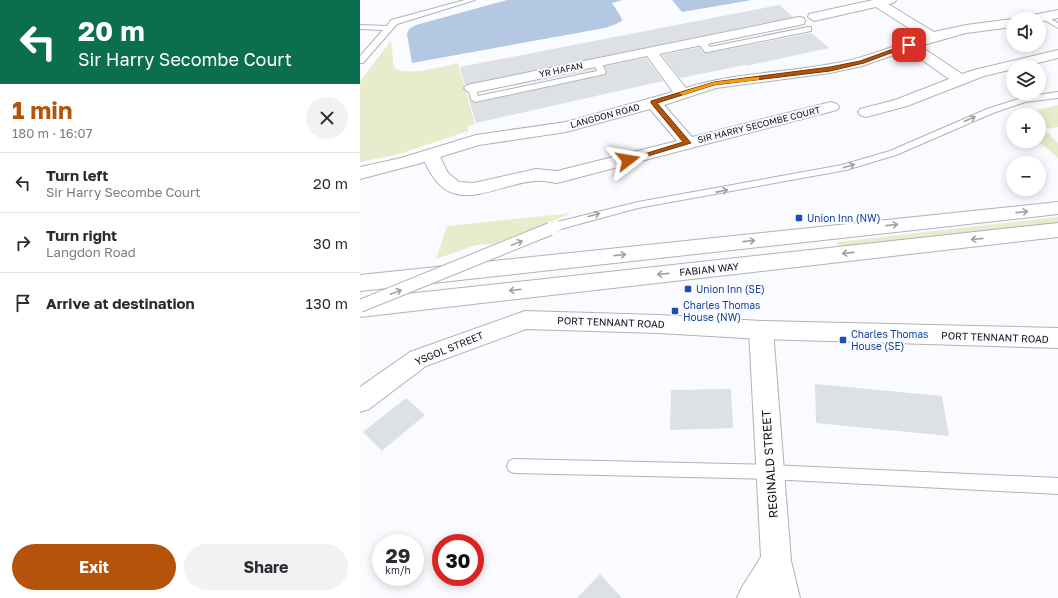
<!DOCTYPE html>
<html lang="en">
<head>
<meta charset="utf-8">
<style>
  :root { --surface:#fff; --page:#f2f2f3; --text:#2b2b33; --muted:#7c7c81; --line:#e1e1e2; --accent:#b45309 }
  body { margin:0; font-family:"Golos Text",sans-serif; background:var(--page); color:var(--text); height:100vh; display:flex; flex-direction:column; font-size:15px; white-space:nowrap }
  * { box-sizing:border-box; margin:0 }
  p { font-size:13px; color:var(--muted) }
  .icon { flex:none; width:22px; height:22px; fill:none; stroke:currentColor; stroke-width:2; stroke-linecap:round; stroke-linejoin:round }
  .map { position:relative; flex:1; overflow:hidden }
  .drawer { display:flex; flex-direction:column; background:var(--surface); width:360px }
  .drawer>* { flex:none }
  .banner { background:#0b6e4f; color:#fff; overflow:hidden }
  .buttons { position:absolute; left:646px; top:12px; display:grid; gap:8px }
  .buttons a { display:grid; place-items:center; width:40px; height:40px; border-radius:50%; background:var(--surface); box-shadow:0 2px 10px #0003; font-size:20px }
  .speed { position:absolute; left:12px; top:534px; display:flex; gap:8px; font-size:20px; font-weight:700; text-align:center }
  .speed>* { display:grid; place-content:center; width:52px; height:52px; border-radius:50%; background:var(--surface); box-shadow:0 2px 10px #0003; line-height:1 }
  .speed small { font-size:10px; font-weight:400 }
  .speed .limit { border:6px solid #d22; background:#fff; color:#111 }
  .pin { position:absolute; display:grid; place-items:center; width:34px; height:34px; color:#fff; margin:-17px; border-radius:8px; box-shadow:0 2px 6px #0006 }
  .me { position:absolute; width:44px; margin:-22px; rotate:76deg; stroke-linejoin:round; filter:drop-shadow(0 0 3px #0008) }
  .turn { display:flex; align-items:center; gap:14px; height:84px; padding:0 12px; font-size:18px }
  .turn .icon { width:52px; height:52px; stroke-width:2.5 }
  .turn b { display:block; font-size:28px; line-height:34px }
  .round { display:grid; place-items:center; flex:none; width:42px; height:42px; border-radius:21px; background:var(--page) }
  .head { display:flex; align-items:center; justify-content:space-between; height:68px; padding:0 12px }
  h1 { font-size:24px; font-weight:700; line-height:30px; color:var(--accent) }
  .button { display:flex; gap:8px; margin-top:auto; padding:8px 12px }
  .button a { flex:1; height:46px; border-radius:24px; background:var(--accent); color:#fff; font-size:16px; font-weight:700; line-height:46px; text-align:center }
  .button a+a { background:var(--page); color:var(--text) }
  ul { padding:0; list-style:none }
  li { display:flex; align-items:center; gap:12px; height:60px; padding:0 12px; border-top:1px solid var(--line) }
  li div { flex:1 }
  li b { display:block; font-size:15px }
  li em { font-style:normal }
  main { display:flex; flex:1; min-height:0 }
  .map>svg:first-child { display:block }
  .green { fill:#e8ebcc }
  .water { fill:#b5c8e3 }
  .building { fill:#dde0e4 }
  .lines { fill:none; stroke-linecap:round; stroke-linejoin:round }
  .lane-casing { stroke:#afb2b7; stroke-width:2 }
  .street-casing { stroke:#afb2b7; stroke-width:2 }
  .secondary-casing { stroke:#afb2b7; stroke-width:2 }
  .highway-casing { stroke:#afb2b7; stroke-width:2 }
  .lane { fill:#fff; fill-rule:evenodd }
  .street { fill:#fff; fill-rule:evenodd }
  .secondary { fill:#fff; fill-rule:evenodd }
  .highway { fill:#fff; fill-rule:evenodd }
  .lane-bridge-far1-casing { stroke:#afb2b7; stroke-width:10; stroke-linecap:butt }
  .lane-bridge-casing { stroke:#afb2b7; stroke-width:14; stroke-linecap:butt }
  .lane-bridge-far1 { stroke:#fff; stroke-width:10 }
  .lane-bridge { stroke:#fff; stroke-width:12 }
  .oneway { stroke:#a0a0a1 }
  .route { fill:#b45309; stroke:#753606 }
  .slow { fill:#f59e0b }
  .transit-dot { fill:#1a4fb4; stroke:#fafbfe; stroke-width:1.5 }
  .labels { text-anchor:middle; stroke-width:4; stroke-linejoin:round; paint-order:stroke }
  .far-street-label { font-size:9px; fill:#111214; stroke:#fafbfe }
  .transit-label { font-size:10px; fill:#164399; stroke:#fafbfe; text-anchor:start }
  .street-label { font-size:10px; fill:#111214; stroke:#fafbfe }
  .near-street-label { font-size:12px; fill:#111214; stroke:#fafbfe }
</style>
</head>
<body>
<main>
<section class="drawer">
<div class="banner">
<div class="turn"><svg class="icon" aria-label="left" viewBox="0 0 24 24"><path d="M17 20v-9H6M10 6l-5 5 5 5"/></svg><div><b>20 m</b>Sir Harry Secombe Court</div></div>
</div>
<div class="head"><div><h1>1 min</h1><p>180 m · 16:07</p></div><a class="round"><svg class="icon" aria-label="close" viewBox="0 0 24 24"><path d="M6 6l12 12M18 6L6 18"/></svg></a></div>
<ul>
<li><svg class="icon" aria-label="left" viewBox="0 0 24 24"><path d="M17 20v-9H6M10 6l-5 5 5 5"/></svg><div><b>Turn left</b><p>Sir Harry Secombe Court</p></div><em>20 m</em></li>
<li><svg class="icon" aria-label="right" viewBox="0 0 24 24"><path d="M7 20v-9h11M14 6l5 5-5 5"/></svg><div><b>Turn right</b><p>Langdon Road</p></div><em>30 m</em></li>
<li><svg class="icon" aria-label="arrive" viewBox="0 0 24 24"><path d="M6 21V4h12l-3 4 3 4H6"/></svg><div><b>Arrive at destination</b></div><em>130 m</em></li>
</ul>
<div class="button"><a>Exit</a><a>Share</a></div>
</section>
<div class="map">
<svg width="698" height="598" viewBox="0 0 698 598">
  <rect width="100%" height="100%" fill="#fafbfe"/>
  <path class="green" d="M31 41 34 68C47 77 83 66 98 63L115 124 107 126 108 131 39 154 0 162V81Z
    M698 105V127L684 129 698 143V158L678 141 679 115H655Z
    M212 213 134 244 116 245 76 259 87 226Z
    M698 217V223L480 246 476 245 478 242Z"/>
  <path class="water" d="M147 0H263L252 3 261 17 262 21 256 24 245 28 52 63 47 34 49 29 56 25Z
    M312 0H392L322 12Z"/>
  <path class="building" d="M419 5 433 17 105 85 100 67Z
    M451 33 469 48 386 66 385 65 320 78 302 55 340 47 344 53H348Z
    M286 58 303 81 116 123 107 93 110 100 115 103 245 75 247 71 245 66Z
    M234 69 235 70 119 93Z
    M455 384 582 396 589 436 456 423Z
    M371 389 373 428 310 430 311 390Z
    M46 398 65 415 22 451 3 432Z
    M240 574 262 598H217Z"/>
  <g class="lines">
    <defs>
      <path id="lane" d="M105 0H115L37 24 3 63H0V56L23 30 0 29V25L27 26 31 20Z
        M681 16H685L698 23V28L681 18Z
        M448 27H451V31L348 52H345L337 41 344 39 350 47Z
        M234 60H240L246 72 245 74 115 102 111 99 108 88 109 86H115L118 96 237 71 233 62Z
        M698 92V98L665 102 633 113 536 155 486 170 278 208 197 230 192 226 197 222 278 202 482 165 530 151 627 109 664 97Z
        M154 459 410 465 698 478V494L410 479 154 473 149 471 147 466 149 461Z"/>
      <path id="street" d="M513 0H536L534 3 528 4 574 32 606 25 653 19V27L606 33 560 46 602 74 614 70 698 50V58L662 67H653V69L624 76 547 106 506 117 500 115 498 112 500 109 535 100 589 79 548 50 502 66 470 73 356 88 304 105 332 137 471 102 477 104 479 107 477 110 197 183C190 182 182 180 175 181 131 185 90 220 65 162L0 179V167L41 158 116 135 206 122 313 92 287 56 112 93 107 91 104 88 107 85 439 17 444 18 445 21 444 24 299 54 326 88C373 73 423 73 471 64 502 59 532 47 561 36L516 7 454 21 448 17 449 14ZM290 109 317 141 197 171 176 169 114 183 99 182 88 173 80 157 119 145 206 132Z
        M698 10V18L679 22V19H667L668 16Z
        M401 321 409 323 413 330 431 561 440 598H377L382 587 401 557 389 330 393 323Z"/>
      <path id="secondary" d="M165 311 299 315 401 321 698 328V348L401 339 299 333 166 329 66 366 9 409 0 412V387L50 352Z"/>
      <path id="highway" d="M698 202V214L0 291V275Z
        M698 223V237L0 317V299Z"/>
    </defs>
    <use href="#lane" class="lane-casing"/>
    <use href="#street" class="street-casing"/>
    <use href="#secondary" class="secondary-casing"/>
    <use href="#highway" class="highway-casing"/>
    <use href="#lane" class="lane"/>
    <use href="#street" class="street"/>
    <use href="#secondary" class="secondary"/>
    <use href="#highway" class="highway"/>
    <defs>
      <path id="lane-bridge-far1" d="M188 230 197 226"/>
      <path id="lane-bridge" d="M0 306 190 229"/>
    </defs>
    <use href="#lane-bridge-far1" class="lane-bridge-far1-casing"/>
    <use href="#lane-bridge" class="lane-bridge-casing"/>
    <use href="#lane-bridge-far1" class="lane-bridge-far1"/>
    <use href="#lane-bridge" class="lane-bridge"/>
  </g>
  <defs><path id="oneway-shaft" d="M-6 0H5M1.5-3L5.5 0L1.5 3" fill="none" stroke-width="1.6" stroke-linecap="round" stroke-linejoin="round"/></defs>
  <g class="oneway">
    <use href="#oneway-shaft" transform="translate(610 119) rotate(-23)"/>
    <use href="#oneway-shaft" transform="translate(489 166) rotate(-17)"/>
    <use href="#oneway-shaft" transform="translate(362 191) rotate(-11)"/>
    <use href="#oneway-shaft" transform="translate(662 212) rotate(-6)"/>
    <use href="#oneway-shaft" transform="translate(234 215) rotate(-15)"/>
    <use href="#oneway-shaft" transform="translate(532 225) rotate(-6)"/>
    <use href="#oneway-shaft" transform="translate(617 239) rotate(174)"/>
    <use href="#oneway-shaft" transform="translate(389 241) rotate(-6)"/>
    <use href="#oneway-shaft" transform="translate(157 243) rotate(-22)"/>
    <use href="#oneway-shaft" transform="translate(488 253) rotate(174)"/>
    <use href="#oneway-shaft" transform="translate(260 255) rotate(-6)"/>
    <use href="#oneway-shaft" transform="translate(303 274) rotate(174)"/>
    <use href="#oneway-shaft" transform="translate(155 290) rotate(173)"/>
    <use href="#oneway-shaft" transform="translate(36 292) rotate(-22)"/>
  </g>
  <path class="route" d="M547 44 552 45 504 63 470 71 354 85 297 103 331 143 268 162 265 160 323 142 291 103V101L354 82 470 67 500 61Z"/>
  <path class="slow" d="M397 77H399V80L354 85 323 95 319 93 354 82Z"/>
  <g class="transit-dot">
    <rect x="435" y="214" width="8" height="8" rx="2"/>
    <rect x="324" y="285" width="8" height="8" rx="2"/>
    <rect x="311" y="307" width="8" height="8" rx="2"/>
    <rect x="479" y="336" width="8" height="8" rx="2"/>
  </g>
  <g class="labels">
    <g class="far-street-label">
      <text transform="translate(201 70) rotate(-12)" y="3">YR HAFAN</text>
      <text transform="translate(245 116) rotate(-15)" y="3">LANGDON ROAD</text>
      <text transform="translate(399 125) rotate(-14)" y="3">SIR HARRY SECOMBE COURT</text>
    </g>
    <g class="transit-label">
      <text x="447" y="222">Union Inn (NW)</text>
      <text x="336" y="293">Union Inn (SE)</text>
      <text x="323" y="309">Charles Thomas<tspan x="323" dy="12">House (NW)</tspan></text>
      <text x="491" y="338">Charles Thomas<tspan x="491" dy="12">House (SE)</tspan></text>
    </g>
    <g class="street-label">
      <text transform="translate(349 269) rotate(-6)" y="4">FABIAN WAY</text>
      <text transform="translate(251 322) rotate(2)" y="4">PORT TENNANT ROAD</text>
      <text transform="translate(635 337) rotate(2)" y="4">PORT TENNANT ROAD</text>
      <text transform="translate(89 348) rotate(-22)" y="4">YSGOL STREET</text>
    </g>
    <g class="near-street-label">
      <text transform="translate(410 464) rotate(-94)" y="4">REGINALD STREET</text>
    </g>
  </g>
</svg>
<div class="buttons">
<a><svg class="icon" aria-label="sound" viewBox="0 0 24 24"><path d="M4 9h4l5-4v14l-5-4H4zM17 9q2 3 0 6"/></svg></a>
<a><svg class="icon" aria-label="layers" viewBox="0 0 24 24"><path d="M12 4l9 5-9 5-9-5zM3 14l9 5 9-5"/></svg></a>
<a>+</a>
<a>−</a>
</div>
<div class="speed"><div>29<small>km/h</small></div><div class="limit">30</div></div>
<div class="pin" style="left:549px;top:45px;background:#d93025"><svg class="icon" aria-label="arrive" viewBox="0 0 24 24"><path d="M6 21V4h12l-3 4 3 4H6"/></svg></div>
<svg class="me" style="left:268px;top:160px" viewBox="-20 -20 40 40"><path d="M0-17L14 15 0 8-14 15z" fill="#b45309" stroke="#fff" stroke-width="4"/></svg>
</div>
</main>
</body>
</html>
